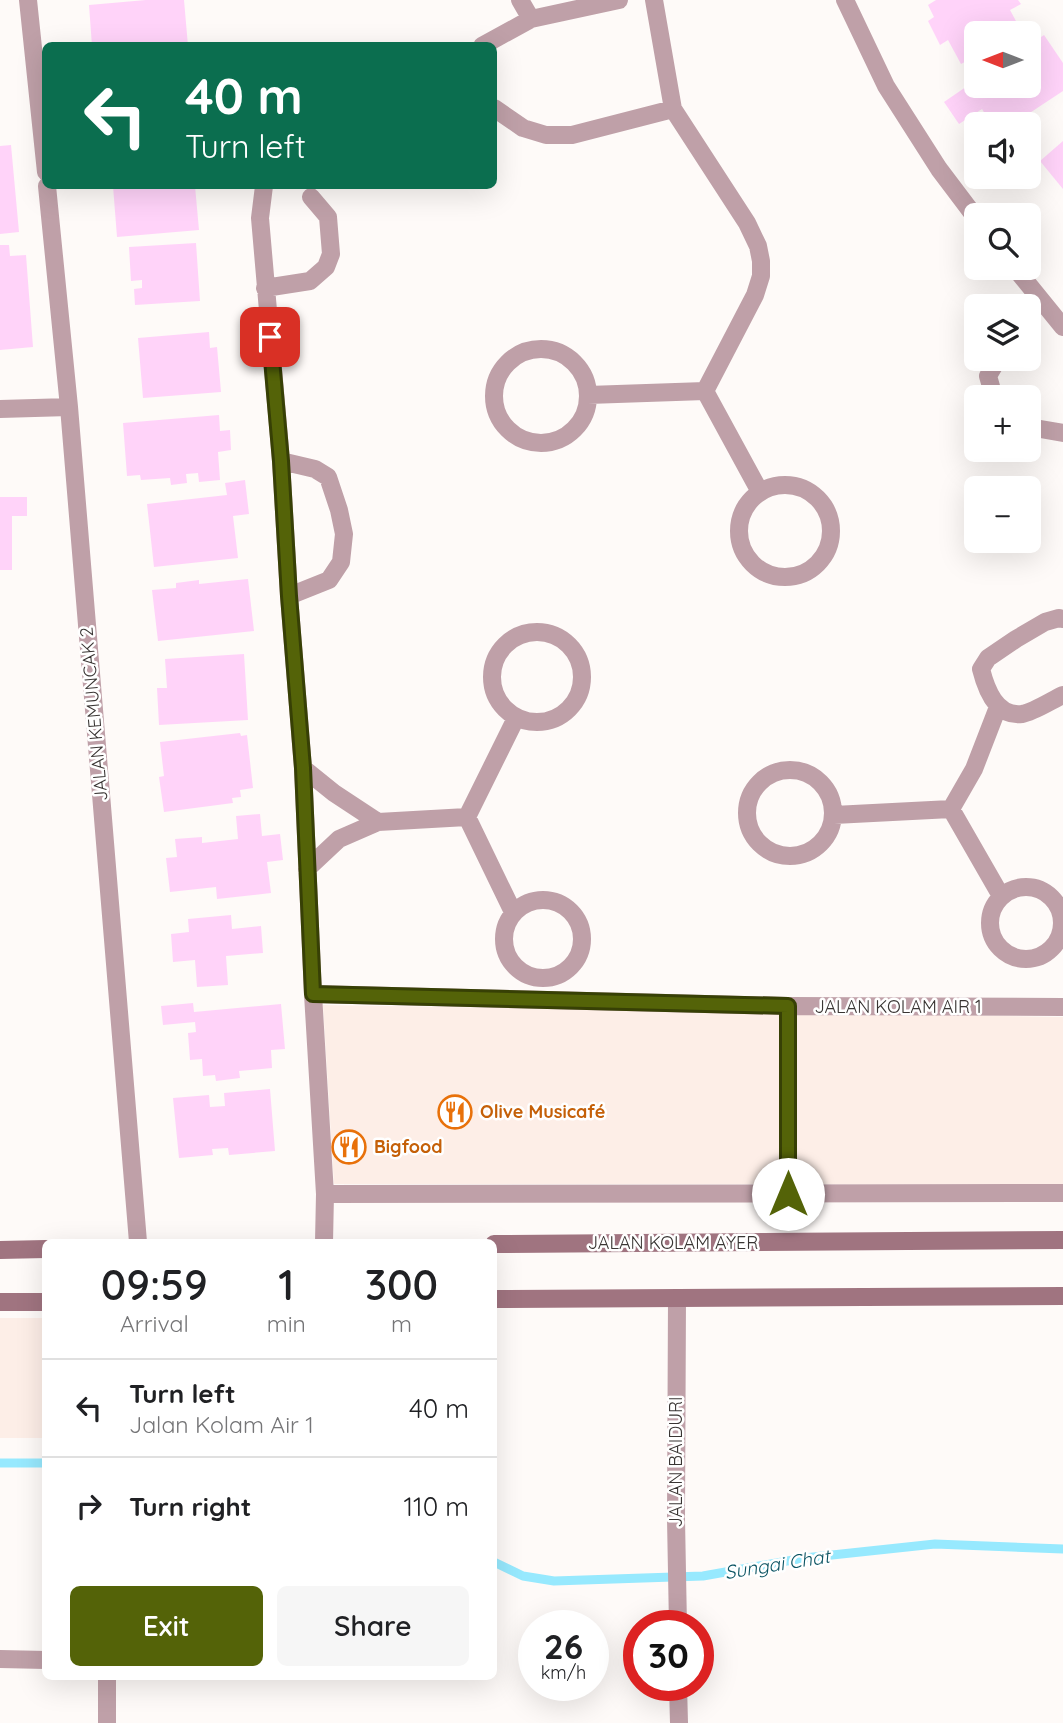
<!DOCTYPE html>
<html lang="en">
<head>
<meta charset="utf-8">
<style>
  :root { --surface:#fff; --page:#f6f6f6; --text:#202124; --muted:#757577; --line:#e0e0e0; --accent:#546308 }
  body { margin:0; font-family:Quicksand,sans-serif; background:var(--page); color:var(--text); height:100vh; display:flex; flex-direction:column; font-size:26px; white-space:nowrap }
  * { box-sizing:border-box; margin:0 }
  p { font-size:23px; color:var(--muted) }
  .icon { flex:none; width:38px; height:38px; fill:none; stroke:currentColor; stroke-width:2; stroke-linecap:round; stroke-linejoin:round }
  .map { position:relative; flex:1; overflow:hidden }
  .sheet { position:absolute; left:42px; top:1239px; width:455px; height:441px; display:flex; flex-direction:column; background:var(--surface); border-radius:10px; box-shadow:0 7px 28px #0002 }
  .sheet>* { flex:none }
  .top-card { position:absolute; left:42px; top:42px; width:455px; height:147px; border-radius:10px; box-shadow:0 7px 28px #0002; background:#0b6e4f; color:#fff; overflow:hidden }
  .needle { width:46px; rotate:270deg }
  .fabs { position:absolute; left:964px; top:21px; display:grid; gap:14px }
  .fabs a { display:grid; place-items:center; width:77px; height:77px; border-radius:10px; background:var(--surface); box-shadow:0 7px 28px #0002; font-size:35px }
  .speed { position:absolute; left:518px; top:1610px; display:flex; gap:14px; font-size:35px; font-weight:700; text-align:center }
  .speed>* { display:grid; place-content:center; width:91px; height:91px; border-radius:50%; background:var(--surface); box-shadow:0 7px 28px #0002; line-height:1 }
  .speed small { font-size:18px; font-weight:400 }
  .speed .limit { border:10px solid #d22; background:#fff; color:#111 }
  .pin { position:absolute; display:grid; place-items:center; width:60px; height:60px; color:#fff; margin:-30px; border-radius:14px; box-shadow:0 4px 10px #0006 }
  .me { position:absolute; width:77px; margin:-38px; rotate:0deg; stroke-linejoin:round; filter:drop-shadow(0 0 5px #0008) }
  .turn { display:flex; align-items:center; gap:24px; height:147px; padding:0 28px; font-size:32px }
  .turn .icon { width:91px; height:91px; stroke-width:2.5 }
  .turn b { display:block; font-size:49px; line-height:60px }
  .eta { display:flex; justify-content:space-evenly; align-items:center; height:119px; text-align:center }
  .eta b { font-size:42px; font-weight:600; line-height:49px }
  .cta { display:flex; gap:14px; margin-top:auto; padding:14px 28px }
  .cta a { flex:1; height:80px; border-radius:10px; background:var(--accent); color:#fff; font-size:28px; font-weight:600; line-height:80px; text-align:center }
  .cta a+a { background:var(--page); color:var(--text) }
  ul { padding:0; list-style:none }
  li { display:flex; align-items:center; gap:21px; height:98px; padding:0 28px; border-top:2px solid var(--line) }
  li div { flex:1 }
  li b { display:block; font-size:26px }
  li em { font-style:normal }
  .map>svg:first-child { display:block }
  .built { fill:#fdeee7 }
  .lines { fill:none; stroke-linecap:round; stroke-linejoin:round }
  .stream { stroke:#97e9fe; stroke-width:9 }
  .building { fill:#ffd3f9 }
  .minor { stroke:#bfa0a8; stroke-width:18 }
  .secondary { stroke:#a07480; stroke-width:18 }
  .route-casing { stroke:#374005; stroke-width:18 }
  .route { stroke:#546308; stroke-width:12 }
  .labels { text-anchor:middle; stroke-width:5; stroke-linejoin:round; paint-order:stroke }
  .street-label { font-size:18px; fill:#393533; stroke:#fff }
  .food-label { font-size:18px; font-weight:bold; fill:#c56008; stroke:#fff; text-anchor:start }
  .water-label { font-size:19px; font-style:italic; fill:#0a5362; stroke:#fff }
</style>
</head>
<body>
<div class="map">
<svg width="1063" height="1723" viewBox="0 0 1063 1723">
  <rect width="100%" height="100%" fill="#fefaf8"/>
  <path class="built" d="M323 1005 1063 1017V1184H334Z
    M0 1318H45V1438H0Z"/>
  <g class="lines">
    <path class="stream" d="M0 1463H46
      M494 1562 523 1576 554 1581 703 1576 804 1558 935 1544 1063 1549"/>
  </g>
  <path class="building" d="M146 0H184L188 46H92L89 5Z
    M936 0H1018L1021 4 1010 10 1022 32 976 33V56L961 64 948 40 940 45 928 21 934 17 928 5Z
    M1044 35 1063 63V91L1013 124H990V122L982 109 959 124 944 102 976 80V86H1029V45Z
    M1063 141V189L1040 161Z
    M11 145 19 232 0 234V146Z
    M113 186H195L199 230 117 237Z
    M196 243 200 301 135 305 134 289 142 288V280L131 281 129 247Z
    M0 245H9L10 256 26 255 33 347 0 350Z
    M209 332 210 348 217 347 221 392 143 398 138 338Z
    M219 415 220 431 230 430 231 450 218 452 220 480 199 482 198 473 186 474 187 483 171 485 170 478 141 480 140 475 127 476 123 423Z
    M245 480 249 514 233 516 238 558 154 567 147 504 227 495 225 483Z
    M0 497H27V516H12V570H0Z
    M248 579 254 631 158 641 152 590 176 588V583L199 580V584Z
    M244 654 248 720 159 725 157 688H167L165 659Z
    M240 733 241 736 247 735 253 788 240 790 241 797 232 798 233 803 164 812 159 777 164 776 160 742Z
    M260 814 262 836 280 834 283 860 267 862 271 893 217 899 216 887 170 892 166 858 177 857 175 839 202 837V843L238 839 236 816Z
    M231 915 232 929 261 926 263 953 226 956 228 985 197 987 195 960 173 962 171 934 189 932 188 919Z
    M193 1003 194 1012 281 1004 285 1049 271 1050 272 1068 239 1071 240 1078 216 1081 215 1075 203 1076 202 1059 190 1060 188 1033 196 1032 195 1022 163 1025 161 1006Z
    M270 1089 275 1151 229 1155 228 1148 212 1149 213 1155 179 1158 173 1098 209 1095 210 1107 225 1106 224 1093Z"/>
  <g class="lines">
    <path class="minor" d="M28 0 46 172
      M520 0 531 19
      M654 0 673 109 747 223 758 246 761 261V276L755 295 705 391
      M845 0 886 86 939 169 976 218
      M482 46 531 19 619 0
      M494 108 523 128 546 135H572L673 109
      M47 186 69 407 138 1242
      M264 186 260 218 281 461 289 596 303 768 313 994 325 1194 324 1242
      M1015 268 1063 327
      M265 288 310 281 326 267 331 254 328 217 311 197
      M494 396a47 47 0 1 1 94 0a47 47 0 1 1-94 0Z
      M705 391 760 492
      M588 395 705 391
      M994 397 988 376 998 359
      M0 409 69 407
      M1029 427 1063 433
      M281 461 315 469 328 477 339 510 344 534 341 562 329 580 289 596
      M739 531a46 46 0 1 1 92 0a46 46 0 1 1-92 0Z
      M1063 619 1059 618 1045 622 1016 639 988 658 981 669C986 689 996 717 1022 714 1034 712 1052 700 1063 695
      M492 677a45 45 0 1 1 90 0a45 45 0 1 1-90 0Z
      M303 768 334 793 378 822
      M747 813a43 43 0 1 1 86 0a43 43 0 1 1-86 0Z
      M951 809 974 769 998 707
      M951 809 1001 896
      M834 815 951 809
      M467 817 516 718
      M467 817 513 912
      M307 869 339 839 378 822 467 817
      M990 923a36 36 0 1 1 72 0a36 36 0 1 1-72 0Z
      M504 939a39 39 0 1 1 78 0a39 39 0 1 1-78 0Z
      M313 994 788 1006 1063 1007
      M788 1006V1193
      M325 1194 1063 1193
      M677 1298 676 1519 678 1626
      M0 1659 46 1660
      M107 1676V1723
      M678 1685 679 1723"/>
    <path class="secondary" d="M494 1244 1063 1240
      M0 1250 46 1249
      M494 1299 1063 1296
      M0 1302H46"/>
  </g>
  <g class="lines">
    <defs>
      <path id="route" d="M270 337 281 461 289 596 303 768 313 994 788 1006V1194"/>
    </defs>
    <use href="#route" class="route-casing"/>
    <use href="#route" class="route"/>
  </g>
  <defs>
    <symbol id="restaurant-ring" viewBox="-11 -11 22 22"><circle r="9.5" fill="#fff" stroke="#e8710a" stroke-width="1.5"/><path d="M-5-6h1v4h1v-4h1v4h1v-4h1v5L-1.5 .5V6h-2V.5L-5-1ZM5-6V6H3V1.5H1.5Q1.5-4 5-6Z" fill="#e8710a"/></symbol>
  </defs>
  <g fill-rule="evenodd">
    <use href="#restaurant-ring" x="436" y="1093" width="38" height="38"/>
    <use href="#restaurant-ring" x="330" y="1128" width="38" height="38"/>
  </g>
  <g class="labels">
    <g class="street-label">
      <text transform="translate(94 714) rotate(-95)" y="6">JALAN KEMUNCAK 2</text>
      <text x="898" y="1013">JALAN KOLAM AIR 1</text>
      <text x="673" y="1249">JALAN KOLAM AYER</text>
      <text transform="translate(676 1462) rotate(-90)" y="6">JALAN BAIDURI</text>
    </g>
    <g class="food-label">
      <text x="480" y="1118">Olive Musicafé</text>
      <text x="374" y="1153">Bigfood</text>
    </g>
    <g class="water-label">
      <text transform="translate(777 1564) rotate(-9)" y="7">Sungai Chat</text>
    </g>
  </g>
</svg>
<div class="fabs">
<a><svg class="needle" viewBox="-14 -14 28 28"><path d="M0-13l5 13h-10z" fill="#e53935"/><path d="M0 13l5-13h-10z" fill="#757577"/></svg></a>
<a><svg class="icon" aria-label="sound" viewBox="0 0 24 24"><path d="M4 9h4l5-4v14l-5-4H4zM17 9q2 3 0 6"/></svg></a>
<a><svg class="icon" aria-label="search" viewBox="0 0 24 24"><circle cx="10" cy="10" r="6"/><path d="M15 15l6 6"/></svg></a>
<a><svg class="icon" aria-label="layers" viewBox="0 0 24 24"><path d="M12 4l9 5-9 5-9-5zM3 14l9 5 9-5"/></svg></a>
<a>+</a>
<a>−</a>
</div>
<div class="speed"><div>26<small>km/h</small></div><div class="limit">30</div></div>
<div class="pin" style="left:270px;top:337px;background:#d93025"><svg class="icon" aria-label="arrive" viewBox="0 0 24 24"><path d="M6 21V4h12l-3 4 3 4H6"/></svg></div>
<svg class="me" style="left:788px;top:1194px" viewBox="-20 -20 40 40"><circle r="19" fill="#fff"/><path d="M0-13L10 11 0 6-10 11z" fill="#546308"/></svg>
<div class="top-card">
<div class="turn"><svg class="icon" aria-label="left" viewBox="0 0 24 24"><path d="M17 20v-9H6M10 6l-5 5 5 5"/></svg><div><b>40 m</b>Turn left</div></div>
</div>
<section class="sheet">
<div class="eta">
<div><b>09:59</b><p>Arrival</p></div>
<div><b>1</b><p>min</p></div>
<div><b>300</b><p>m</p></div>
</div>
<ul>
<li><svg class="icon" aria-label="left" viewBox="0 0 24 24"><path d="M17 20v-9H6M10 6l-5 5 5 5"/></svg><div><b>Turn left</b><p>Jalan Kolam Air 1</p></div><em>40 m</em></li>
<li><svg class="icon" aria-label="right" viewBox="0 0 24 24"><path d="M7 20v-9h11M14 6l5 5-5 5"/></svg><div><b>Turn right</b></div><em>110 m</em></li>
</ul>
<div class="cta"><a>Exit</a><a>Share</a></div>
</section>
</div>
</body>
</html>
